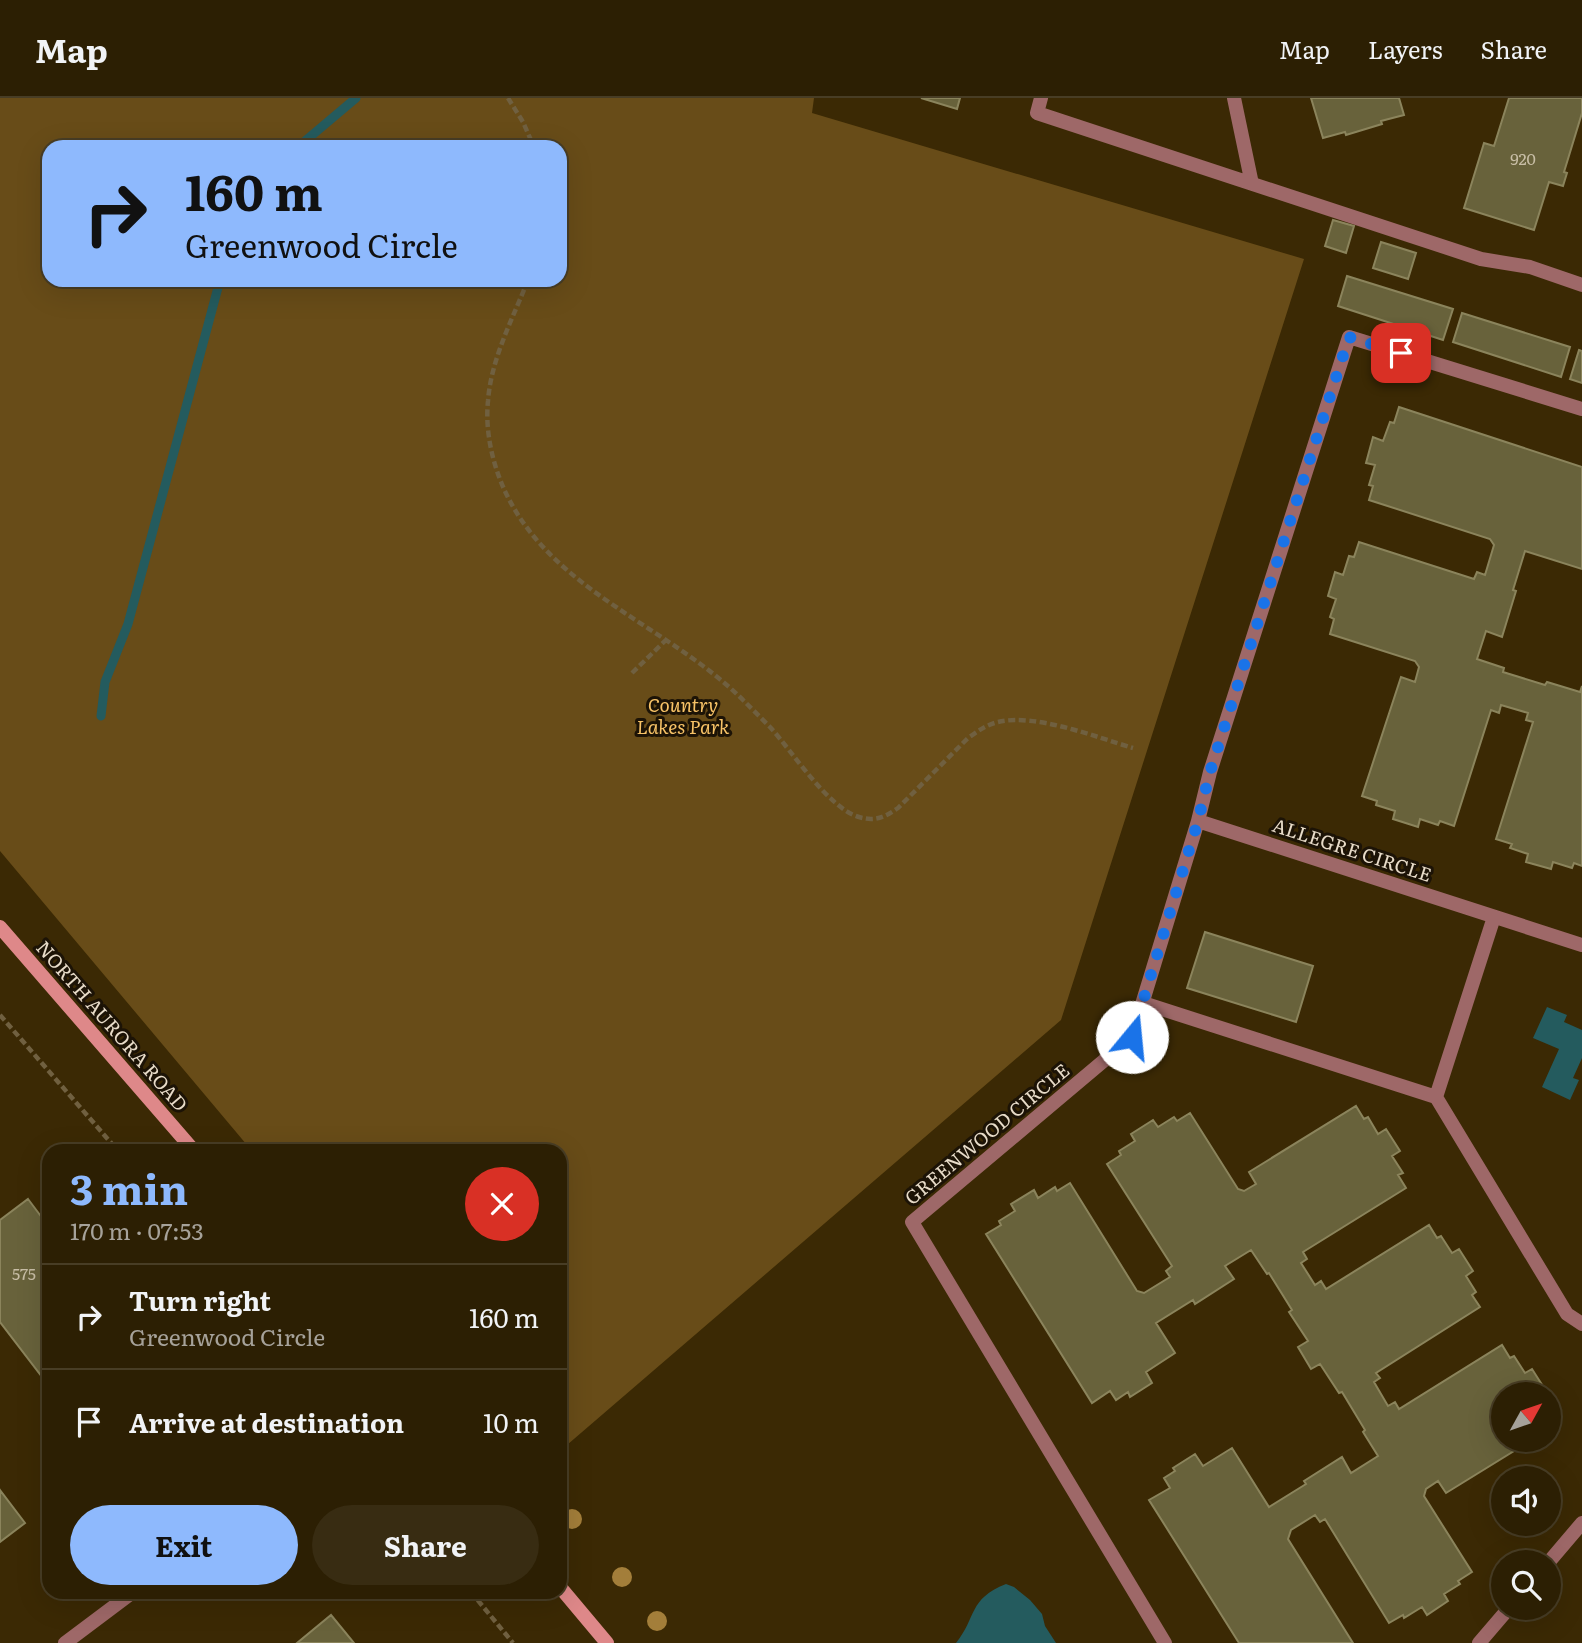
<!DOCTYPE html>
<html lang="en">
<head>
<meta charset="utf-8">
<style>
  :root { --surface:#2c1f03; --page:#382c12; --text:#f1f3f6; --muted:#a6a29a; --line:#483d25; --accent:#8eb9fd }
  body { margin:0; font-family:Literata,serif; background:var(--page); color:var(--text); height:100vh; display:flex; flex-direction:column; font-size:26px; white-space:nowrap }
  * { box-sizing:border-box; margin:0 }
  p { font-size:23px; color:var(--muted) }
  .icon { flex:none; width:38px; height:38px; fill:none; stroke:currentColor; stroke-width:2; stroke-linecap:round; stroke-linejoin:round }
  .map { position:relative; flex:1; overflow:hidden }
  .sheet { position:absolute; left:42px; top:1046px; width:525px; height:455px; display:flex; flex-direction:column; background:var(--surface); border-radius:21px; box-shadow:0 7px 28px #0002,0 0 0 2px var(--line) }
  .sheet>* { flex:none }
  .guide { position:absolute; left:42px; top:42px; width:525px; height:147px; border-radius:21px; box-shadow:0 7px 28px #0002,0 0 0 2px var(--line); background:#8eb9fd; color:#111; overflow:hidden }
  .needle { width:46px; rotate:50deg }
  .fabs { position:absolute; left:1491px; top:1284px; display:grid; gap:14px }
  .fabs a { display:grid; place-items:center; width:70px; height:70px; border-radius:50%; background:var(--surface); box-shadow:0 7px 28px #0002,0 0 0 2px var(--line); font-size:35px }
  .pin { position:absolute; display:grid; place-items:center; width:60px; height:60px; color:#fff; margin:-30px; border-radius:14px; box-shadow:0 4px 10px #0006 }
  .me { position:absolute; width:77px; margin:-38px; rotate:17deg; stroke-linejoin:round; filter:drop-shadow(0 0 5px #0008) }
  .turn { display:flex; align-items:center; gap:24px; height:147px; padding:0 28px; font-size:32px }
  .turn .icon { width:91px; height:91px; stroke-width:2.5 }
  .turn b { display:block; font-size:49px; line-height:60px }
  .round { display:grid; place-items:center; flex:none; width:74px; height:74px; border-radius:37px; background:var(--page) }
  .head { display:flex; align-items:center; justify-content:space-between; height:119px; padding:0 28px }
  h1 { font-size:42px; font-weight:700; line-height:52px; color:var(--accent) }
  .primary-button { display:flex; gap:14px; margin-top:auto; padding:14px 28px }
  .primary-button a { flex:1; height:80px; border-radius:42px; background:var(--accent); color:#111; font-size:28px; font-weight:700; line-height:80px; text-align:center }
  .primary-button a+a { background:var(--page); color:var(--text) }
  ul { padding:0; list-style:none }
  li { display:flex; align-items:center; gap:21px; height:105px; padding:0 28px; border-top:2px solid var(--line) }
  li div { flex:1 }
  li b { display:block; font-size:26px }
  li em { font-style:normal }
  header { display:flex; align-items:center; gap:42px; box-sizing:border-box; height:98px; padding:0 35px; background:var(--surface); border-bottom:2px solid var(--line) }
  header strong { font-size:33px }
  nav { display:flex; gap:38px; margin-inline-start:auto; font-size:24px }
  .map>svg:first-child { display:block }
  .green { fill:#684c18; fill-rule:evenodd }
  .water { fill:#245b5e }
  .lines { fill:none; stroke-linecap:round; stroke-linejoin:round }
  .stream { stroke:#245b5e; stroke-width:9 }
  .building { fill:#68623b; stroke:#8b845c; stroke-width:2 }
  .path { stroke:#706040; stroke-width:4.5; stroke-dasharray:7 3.5; stroke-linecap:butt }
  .service { stroke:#9e6868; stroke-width:14 }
  .minor { stroke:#9e6868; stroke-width:14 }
  .secondary { stroke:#de8889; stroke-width:14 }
  .tree { fill:#a37e3a }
  .route { stroke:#1a73e8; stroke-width:12; stroke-dasharray:0 21.6 }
  .labels { text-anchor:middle; stroke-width:6; stroke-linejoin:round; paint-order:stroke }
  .number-label { font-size:16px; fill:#c8bea6 }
  .park-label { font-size:19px; font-style:italic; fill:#f8c367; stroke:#1c1306 }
  .street-label { font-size:19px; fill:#e8dcc9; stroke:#1c1306 }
</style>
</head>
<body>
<header>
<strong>Map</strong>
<nav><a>Map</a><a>Layers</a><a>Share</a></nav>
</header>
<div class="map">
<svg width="1582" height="1545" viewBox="0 0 1582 1545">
  <rect width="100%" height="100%" fill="#3b2904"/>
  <path class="green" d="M0 0H814L812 15 1304 161 1061 922 560 1353V1054L252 1053 0 753ZM560 49V182H49V49Z"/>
  <path class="water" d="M1547 909 1567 917 1564 924 1582 932V960L1573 980 1579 982 1570 1002 1542 989 1559 951 1533 940Z
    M1006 1486 1014 1489 1030 1502 1042 1516 1045 1528 1056 1545H956C977 1519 968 1501 1006 1486Z"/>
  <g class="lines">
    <path class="stream" d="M298 49 356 0
      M101 618 105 584 128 526 220 182"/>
  </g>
  <path class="building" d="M921 0H960L957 11Z
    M1311 0H1399L1404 17 1381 23 1382 26 1346 37 1345 34 1323 40Z
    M1509 0H1582V15L1564 74 1567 75 1563 88 1549 84 1534 132 1464 110 1484 45 1494 48Z
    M1333 122 1354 128 1346 155 1325 148Z
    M1381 144 1416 155 1408 181 1373 170Z
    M1347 178 1453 211 1443 242 1338 208Z
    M1462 215 1570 249 1561 279 1453 244Z
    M1579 252 1582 253V285L1570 281Z
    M1399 309 1582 369V471L1525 453 1513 492 1516 493 1502 539 1486 533 1477 561 1504 570 1503 574 1545 587 1547 584 1580 594 1582 588V768L1574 765 1572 770 1553 764 1551 771 1526 764 1528 756 1510 750 1512 746 1496 741 1533 624 1526 622 1528 615 1501 607 1499 615 1491 612 1454 728 1440 723 1438 727 1420 721 1418 729 1393 721 1395 713 1376 707 1377 703 1362 698 1401 579 1415 584 1419 569 1415 563 1330 536 1334 521 1330 519 1336 501 1328 498 1335 474 1343 477 1349 458 1354 459 1359 444 1474 481 1477 474 1485 477 1494 447 1490 441 1369 402 1373 388 1369 387 1375 367 1366 365 1373 339 1383 343 1390 324 1394 325Z
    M1205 834 1313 868 1296 924 1187 890Z
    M1356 1008 1364 1021 1368 1019 1378 1036 1386 1031 1400 1053 1392 1058 1403 1075 1398 1077 1406 1090 1303 1154 1307 1161 1301 1165 1315 1187 1321 1183 1326 1191 1429 1127 1437 1140 1441 1138 1452 1155 1459 1151 1473 1173 1466 1178 1476 1194 1472 1197 1480 1209 1376 1275 1380 1280 1374 1284 1388 1308 1395 1304 1399 1311 1502 1247 1510 1260 1514 1258 1525 1275 1532 1271 1546 1293 1540 1297H1503V1342H1532L1446 1395 1438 1383 1426 1391 1424 1398 1472 1474 1458 1483 1460 1486 1444 1496 1448 1503 1427 1517 1422 1509 1404 1520 1403 1517 1389 1525 1325 1421 1320 1424 1315 1417 1291 1432 1288 1441 1353 1545H1239L1149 1402 1170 1390 1164 1380 1175 1373 1173 1370 1195 1356 1203 1368 1232 1350 1269 1409 1306 1386 1304 1383 1342 1359 1351 1375 1378 1358 1363 1334 1365 1332 1342 1294 1339 1295 1320 1266 1311 1271 1298 1249 1308 1243 1289 1214 1292 1212 1269 1175 1267 1176 1251 1152 1225 1168 1234 1181 1195 1206 1193 1202 1156 1225 1175 1255 1146 1274 1152 1285 1130 1299 1128 1294 1116 1302 1110 1293 1092 1305 986 1136 1001 1127 999 1123 1015 1113 1011 1106 1034 1092 1038 1100 1055 1089 1057 1093 1070 1085 1137 1193 1144 1195 1170 1179 1166 1173 1172 1168 1107 1066 1121 1057 1119 1053 1135 1043 1131 1036 1153 1022 1158 1029 1174 1019 1177 1023 1190 1015 1238 1091 1244 1093 1256 1086 1249 1074Z
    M28 1101 49 1129V1288L0 1224V1122Z
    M0 1392 25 1425 0 1444Z
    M331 1517 354 1545H297Z"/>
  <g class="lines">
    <path class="path" d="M508 0 523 24 534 49
      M528 182C513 220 491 261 488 303 485 332 492 364 504 391 550 493 668 527 744 603 752 611 761 620 770 629 792 653 828 710 859 719 875 724 885 719 898 710L968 640C978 633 986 627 998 624 1035 615 1096 639 1133 650
      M632 575 667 541
      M0 917 119 1054
      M471 1494 513 1545"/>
    <path class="service" d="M1041 0 1037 15 1481 161 1530 169 1582 187
      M1234 0 1252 86"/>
    <path class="minor" d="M1198 723 1582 847
      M1143 905 1436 999 1567 1216 1582 1226
      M1436 999 1494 819
      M1548 1465 1582 1425
      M65 1545 133 1494
      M1165 1545 912 1124 1132 939 1198 723 1210 674 1349 239 1582 311
      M1479 1545 1509 1510"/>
    <path class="secondary" d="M0 829 195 1054
      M560 1489 607 1545"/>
  </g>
  <g class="tree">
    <circle cx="572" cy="1421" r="10"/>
    <circle cx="622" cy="1479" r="10"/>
    <circle cx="657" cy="1523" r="10"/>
  </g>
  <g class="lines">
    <path class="route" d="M1132 939 1198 723 1210 674 1349 239 1401 255"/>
  </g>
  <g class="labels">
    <g class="number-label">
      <text x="1523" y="67">920</text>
      <text x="24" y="1182">575</text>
    </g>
    <g class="park-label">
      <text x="683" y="614">Country<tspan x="683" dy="22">Lakes Park</tspan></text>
    </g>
    <g class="street-label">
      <text transform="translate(1352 752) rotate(18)" y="7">ALLEGRE CIRCLE</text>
      <text transform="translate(112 928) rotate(49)" y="7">NORTH AURORA ROAD</text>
      <text transform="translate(987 1036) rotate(-40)" y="7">GREENWOOD CIRCLE</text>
    </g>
  </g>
</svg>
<div class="fabs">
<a><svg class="needle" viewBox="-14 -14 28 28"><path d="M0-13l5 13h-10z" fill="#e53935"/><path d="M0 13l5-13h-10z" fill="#a6a29a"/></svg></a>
<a><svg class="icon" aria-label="sound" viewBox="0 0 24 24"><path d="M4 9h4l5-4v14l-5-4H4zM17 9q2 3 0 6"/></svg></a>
<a><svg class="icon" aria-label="search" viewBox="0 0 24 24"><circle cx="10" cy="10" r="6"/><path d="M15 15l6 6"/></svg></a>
</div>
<div class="pin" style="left:1401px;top:255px;background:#d93025"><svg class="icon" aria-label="arrive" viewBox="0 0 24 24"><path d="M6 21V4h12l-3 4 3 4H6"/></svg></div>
<svg class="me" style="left:1132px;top:939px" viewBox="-20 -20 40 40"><circle r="19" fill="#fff"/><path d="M0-13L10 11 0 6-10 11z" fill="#1a73e8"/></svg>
<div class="guide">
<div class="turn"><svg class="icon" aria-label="right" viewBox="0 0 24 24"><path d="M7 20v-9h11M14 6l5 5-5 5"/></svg><div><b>160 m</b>Greenwood Circle</div></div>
</div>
<section class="sheet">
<div class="head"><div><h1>3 min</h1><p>170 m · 07:53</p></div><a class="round" style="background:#d93025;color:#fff"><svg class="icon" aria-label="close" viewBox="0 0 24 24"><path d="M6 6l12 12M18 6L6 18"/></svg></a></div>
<ul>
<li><svg class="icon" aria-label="right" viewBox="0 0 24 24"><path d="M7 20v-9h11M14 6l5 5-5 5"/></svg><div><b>Turn right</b><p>Greenwood Circle</p></div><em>160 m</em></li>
<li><svg class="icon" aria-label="arrive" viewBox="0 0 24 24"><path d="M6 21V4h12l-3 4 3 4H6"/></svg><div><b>Arrive at destination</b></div><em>10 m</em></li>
</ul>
<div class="primary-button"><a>Exit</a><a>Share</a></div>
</section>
</div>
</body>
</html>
